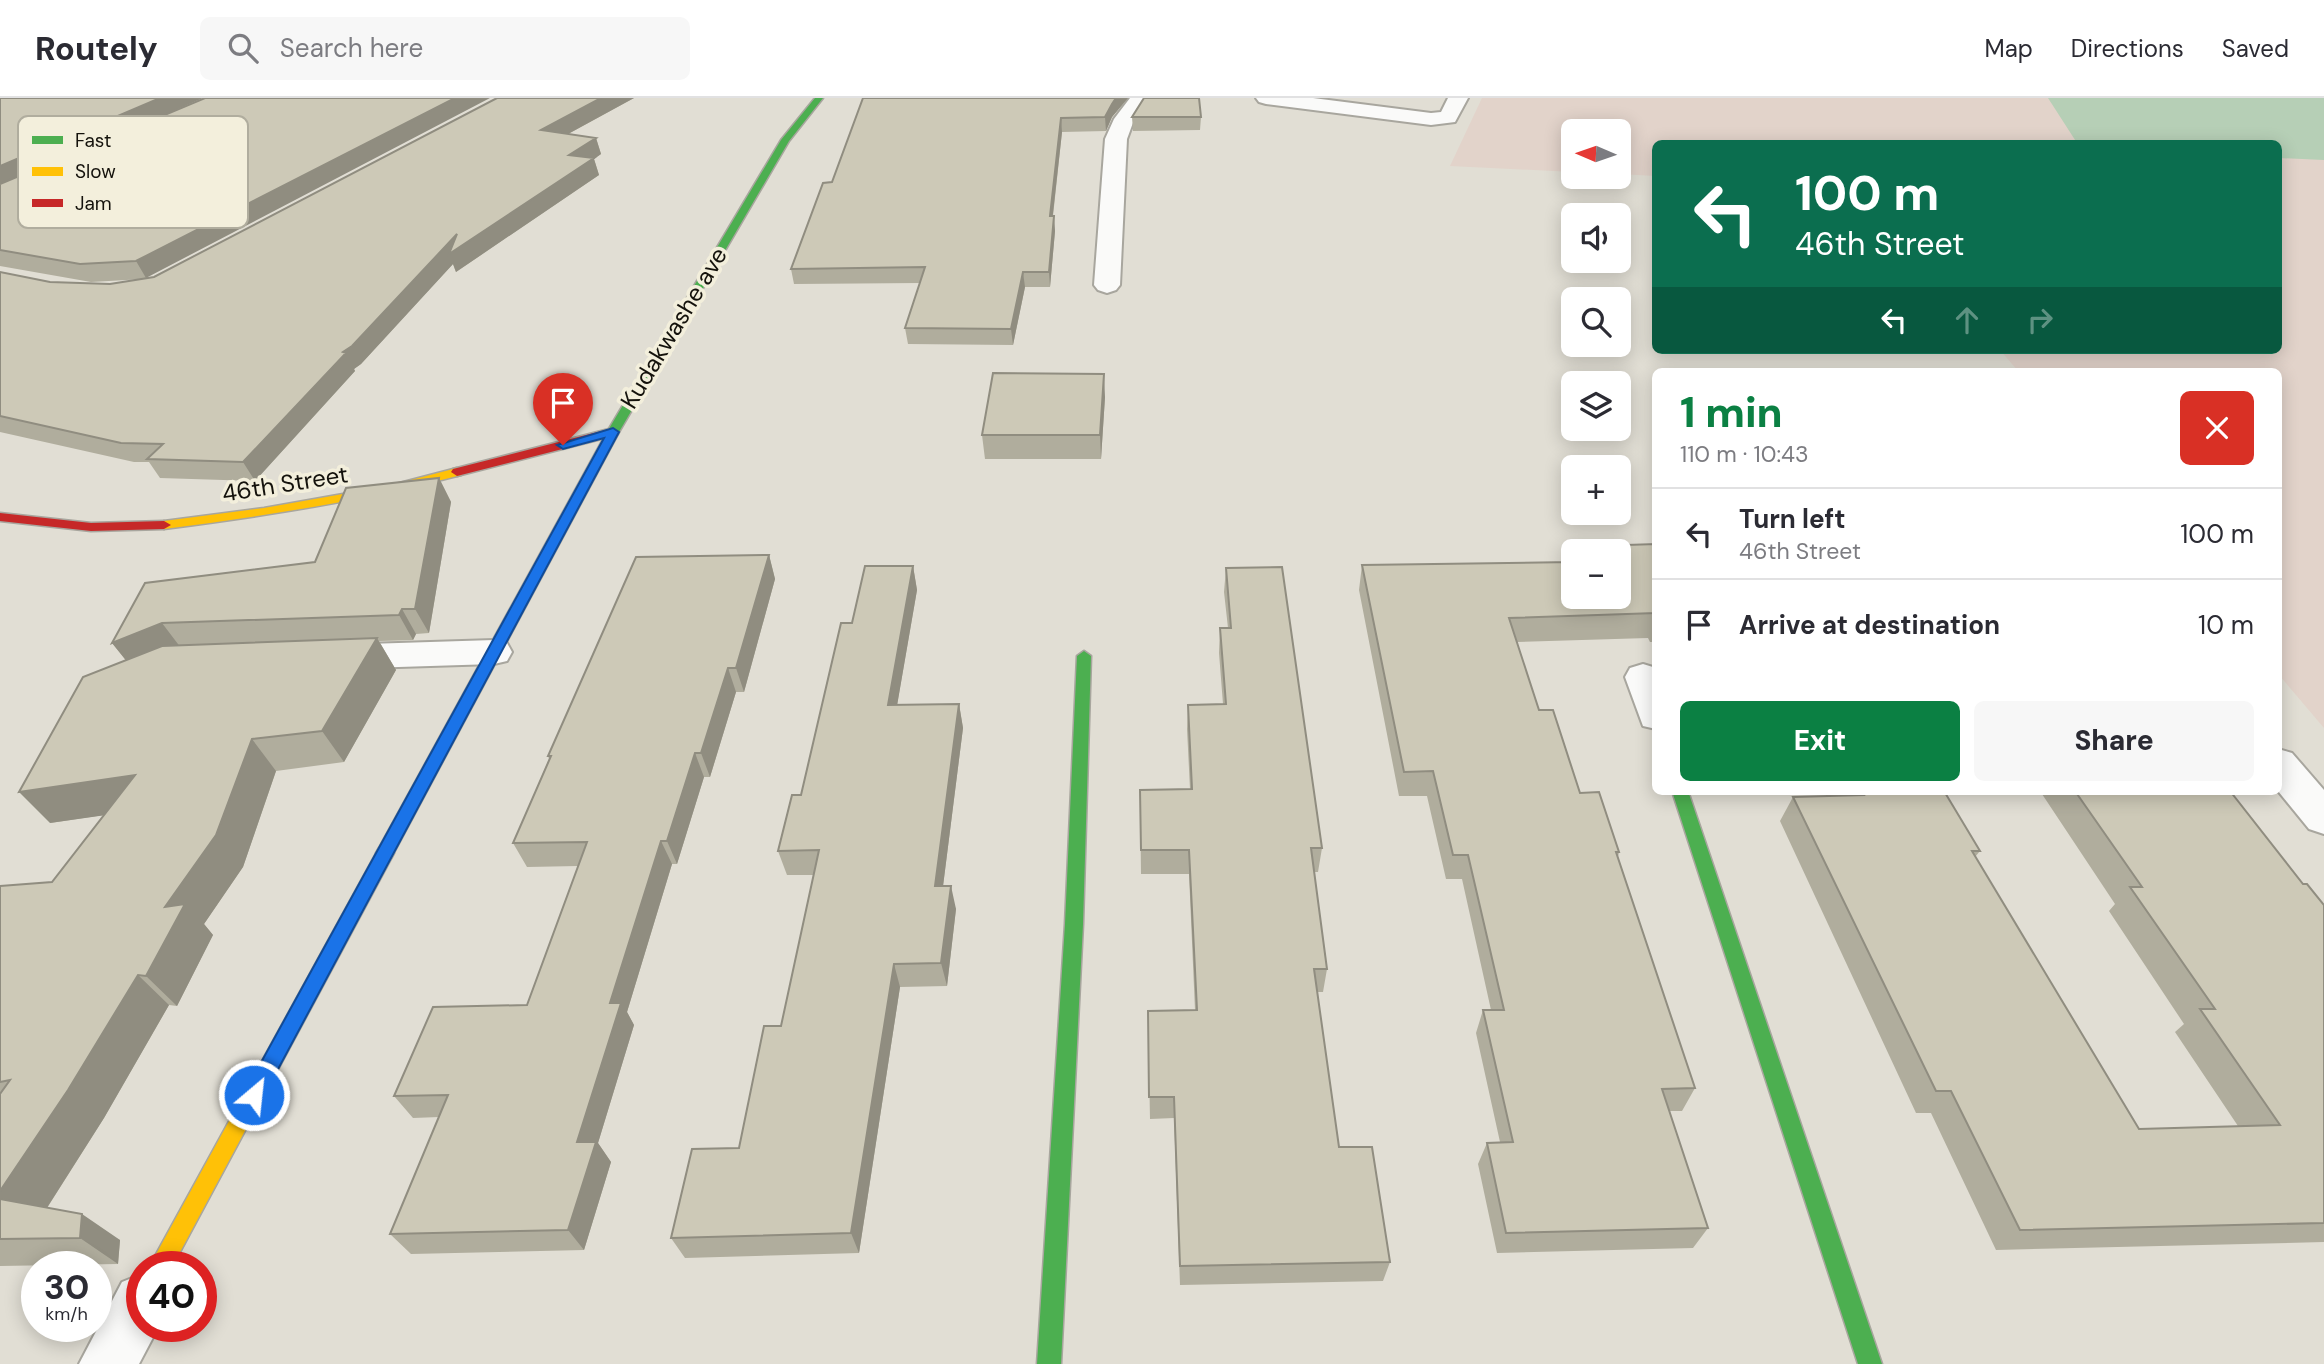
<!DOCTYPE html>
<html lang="en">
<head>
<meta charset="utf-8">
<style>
  :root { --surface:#fff; --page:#f7f7f7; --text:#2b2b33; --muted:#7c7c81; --line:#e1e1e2; --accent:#0b8043 }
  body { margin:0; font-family:"DM Sans",sans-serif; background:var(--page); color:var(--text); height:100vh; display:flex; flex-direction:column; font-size:26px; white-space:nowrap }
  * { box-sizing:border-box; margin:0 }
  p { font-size:23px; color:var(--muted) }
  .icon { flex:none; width:38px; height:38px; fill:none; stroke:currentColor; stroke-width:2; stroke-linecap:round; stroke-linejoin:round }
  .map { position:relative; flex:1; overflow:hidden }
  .panel { position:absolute; left:1652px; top:270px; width:630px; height:427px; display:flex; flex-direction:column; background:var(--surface); border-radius:10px; box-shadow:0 4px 18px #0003 }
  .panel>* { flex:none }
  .guide { position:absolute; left:1652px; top:42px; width:630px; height:214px; border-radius:10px; box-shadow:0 4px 18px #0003; background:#0b6e4f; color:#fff; overflow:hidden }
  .needle { width:46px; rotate:272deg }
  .tools { position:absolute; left:1561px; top:21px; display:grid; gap:14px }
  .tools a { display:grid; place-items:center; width:70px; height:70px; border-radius:10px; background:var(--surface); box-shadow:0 4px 18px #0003; font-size:35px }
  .speed { position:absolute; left:21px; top:1153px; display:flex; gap:14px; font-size:35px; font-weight:700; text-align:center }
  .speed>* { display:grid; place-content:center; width:91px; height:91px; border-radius:50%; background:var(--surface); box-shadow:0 4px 18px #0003; line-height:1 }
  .speed small { font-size:18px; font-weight:400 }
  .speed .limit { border:10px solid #d22; background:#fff; color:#111 }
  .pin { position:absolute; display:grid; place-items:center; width:60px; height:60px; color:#fff; margin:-72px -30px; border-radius:50% 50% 50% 0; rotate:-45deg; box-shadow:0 0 7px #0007 }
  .pin .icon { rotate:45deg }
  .me { position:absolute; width:77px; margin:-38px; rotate:28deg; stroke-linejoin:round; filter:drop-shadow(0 0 5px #0008) }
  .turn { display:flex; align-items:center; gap:24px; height:147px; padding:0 28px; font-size:32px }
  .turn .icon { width:91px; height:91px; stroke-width:2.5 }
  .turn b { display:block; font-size:49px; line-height:60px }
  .lanes { display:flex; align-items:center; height:66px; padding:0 28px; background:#0003; justify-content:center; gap:35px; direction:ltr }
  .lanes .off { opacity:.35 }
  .round { display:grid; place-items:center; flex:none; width:74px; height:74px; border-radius:10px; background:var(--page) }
  .overview { display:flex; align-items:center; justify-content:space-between; height:119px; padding:0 28px }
  h1 { font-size:42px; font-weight:800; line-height:52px; color:var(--accent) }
  .action { display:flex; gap:14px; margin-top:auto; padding:14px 28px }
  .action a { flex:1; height:80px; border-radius:10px; background:var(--accent); color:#fff; font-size:28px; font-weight:800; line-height:80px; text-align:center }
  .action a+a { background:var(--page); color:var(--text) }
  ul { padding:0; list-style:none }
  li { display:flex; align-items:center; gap:21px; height:91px; padding:0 28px; border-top:2px solid var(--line) }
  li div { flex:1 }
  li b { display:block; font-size:26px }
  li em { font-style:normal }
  header { display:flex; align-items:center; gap:42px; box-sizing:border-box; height:98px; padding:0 35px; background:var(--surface); border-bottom:2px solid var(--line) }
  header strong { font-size:33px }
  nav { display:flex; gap:38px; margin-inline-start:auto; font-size:24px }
  .search { width:490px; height:63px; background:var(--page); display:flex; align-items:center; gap:18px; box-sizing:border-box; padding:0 24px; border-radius:10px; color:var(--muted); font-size:26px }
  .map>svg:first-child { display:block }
  .education { fill:#e2d3ca }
  .green { fill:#b6cfb6 }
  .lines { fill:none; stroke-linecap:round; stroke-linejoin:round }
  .street-casing { stroke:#a8a69e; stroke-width:4 }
  .fast-casing { stroke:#a8a69e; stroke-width:3 }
  .slow-casing { stroke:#a8a69e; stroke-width:3 }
  .jam-casing { stroke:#a8a69e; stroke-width:3 }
  .street { fill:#fafaf9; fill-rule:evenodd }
  .fast { fill:#4caf50; fill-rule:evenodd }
  .slow { fill:#ffc107; fill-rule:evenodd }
  .jam { fill:#c62828; fill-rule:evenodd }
  .wall { fill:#b0ad9d }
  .shaded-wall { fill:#908d80 }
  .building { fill:#cdc9b7; stroke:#908d80; stroke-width:2; fill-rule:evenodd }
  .route { fill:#1a73e8; stroke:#114b97; stroke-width:2 }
  .labels { text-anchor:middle; stroke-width:7; stroke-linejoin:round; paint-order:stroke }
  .street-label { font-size:24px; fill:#14120c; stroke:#f3efdc }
  .key { fill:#f3efdc; stroke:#b0ad9e; stroke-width:2 }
  .key-label { font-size:19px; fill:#14120c }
</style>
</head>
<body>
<header>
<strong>Routely</strong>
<div class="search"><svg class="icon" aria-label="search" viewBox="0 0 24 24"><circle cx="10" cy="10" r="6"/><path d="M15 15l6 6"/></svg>Search here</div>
<nav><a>Map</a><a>Directions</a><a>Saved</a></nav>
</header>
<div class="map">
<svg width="2324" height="1266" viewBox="0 0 2324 1266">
  <rect width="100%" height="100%" fill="#e1ded4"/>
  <path class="education" d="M1482 0H2324V630L2279 577 2278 273H2018L2000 252H2278V46H1656L1655 78 1619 76V33H1573V74L1450 68Z"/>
  <path class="green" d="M2048 0H2324V62L2279 60 2278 46 2077 45Z"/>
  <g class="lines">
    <defs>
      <path id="street" d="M1130 0H1150L1134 22 1127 41 1120 187 1116 192 1107 195 1098 192 1094 187 1105 41 1114 21Z
        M1256 0H1313L1431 15 1441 14 1448 0H1468L1455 24 1431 27 1266 6 1259 4Z
        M494 542 507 545 512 554 507 563 494 566 335 571 322 568 317 559 322 550 335 547Z
        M1643 566 1656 570V631L1643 628 1625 579 1630 570Z
        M2278 651 2292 655 2324 692V736L2309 731 2278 693Z
        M142 1176V1228H159L139 1266H79L122 1184Z"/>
      <path id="fast" d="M815 0H823L789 43 619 334 391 760 385 762 379 760 376 755 379 750 607 334 781 42Z
        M1084 553 1091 558 1083 826 1061 1266H1037L1065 826 1077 558Z
        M1672 693H1688L1882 1266H1858Z"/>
      <path id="slow" d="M457 370 463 374 461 377C363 403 264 418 164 431L157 427 164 423 264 410 388 388Z
        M385 748 391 750 394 755 172 1169H149L379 750Z"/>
      <path id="jam" d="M613 330 619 334 617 337 457 378 451 374 453 371Z
        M0 415 91 425 164 423 171 427 164 431 91 433 0 423Z"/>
    </defs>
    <use href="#street" class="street-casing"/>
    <use href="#fast" class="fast-casing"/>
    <use href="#slow" class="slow-casing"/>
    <use href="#jam" class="jam-casing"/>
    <use href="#street" class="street"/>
    <use href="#fast" class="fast"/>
    <use href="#slow" class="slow"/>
    <use href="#jam" class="jam"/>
  </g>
  <path class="wall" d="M0 0 152 22 147 180 154 179 497 0H634L568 36 596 40 601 56 594 61 599 77 456 174 453 166 361 266 354 271 355 273 255 383 160 380 149 364H134L0 334V174L50 184 110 186 144 181 91 184 0 168Z
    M863 0H1128L1112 19 1106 33 1062 34 1053 118 1055 133 1050 189H1025L1013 247 908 246 905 230 920 185 794 186 791 171 832 84Z
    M1132 19H1201L1200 32 1133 33Z
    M1105 299 1101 361H985L982 337Z
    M439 380 451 404 429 535 416 536 413 542 379 543 396 572 344 664 276 673 243 769 204 826 213 837 177 908 169 907 104 1020 47 1110 120 1142 118 1166 0 1168V788L52 784 104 717 50 725 126 562 112 545 315 464Z
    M1656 446V544H1650L1648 540 1517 544 1539 612 1580 695 1619 754 1618 759 1695 990 1682 1013H1669L1708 1130 1693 1150 1497 1155 1478 1066 1487 1045 1500 1044 1476 935 1483 912H1491L1462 781H1446L1427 698H1399L1359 492 1362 467 1562 464 1566 449Z
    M769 457 775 481 744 594H736L710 679H704L677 766H672L627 914 634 927 598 1045 611 1064 584 1152 411 1156 390 1136 439 1019 413 1020 394 998 527 907 578 768 527 769 513 745 549 661 548 658Z
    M913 468 917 492 897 607 959 606 963 630 943 788 956 811 947 888 900 889 859 1155 685 1160 671 1140 739 1050 781 928 814 777H787L778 753 801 697 852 525Z
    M1226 470 1322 750 1318 774H1314L1327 871 1323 894H1317L1339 1049 1390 1164 1383 1183 1180 1187 1174 1020 1150 1021 1148 913 1195 912 1189 776H1141L1140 692 1190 691 1187 631 1188 607 1223 606 1219 555 1220 530H1228L1224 494Z
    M1834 693H1944L1980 753 1975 759 2139 1031 2238 1028 2175 934 2184 926 2109 813 2115 806 2040 693H2230L2303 786 2324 807V1144L1996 1152 1931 1015H1916L1780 723 1793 699 1837 698Z"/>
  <path class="shaded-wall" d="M160 0H203L0 89V68Z
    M455 0H490L146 180 136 163Z
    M601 0H634L546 48 541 32Z
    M1116 0H1128L1112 19 1106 33 1105 19 1112 6Z
    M1061 20 1062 34 1051 133 1050 118Z
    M596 40 601 56 594 61 599 77 456 174 453 166 361 266 354 271 355 273 255 383 243 364 343 254 457 136 569 57Z
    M1054 118 1055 133 1050 189 1049 174Z
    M1023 174 1025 189 1013 247 1011 231Z
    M1104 276 1105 299 1101 361 1100 337Z
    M439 380 451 404 429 535 415 511Z
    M769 457 775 481 744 594 736 570Z
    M913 468 917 492 893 631 888 607Z
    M402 511 416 536 413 542 399 517Z
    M162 525 181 550 132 570 112 545Z
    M377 540 396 572 344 664 322 633Z
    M728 570 736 594 710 679 701 655Z
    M959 606 963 630 940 812 935 788Z
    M252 641 276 673 243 769 204 826 213 837 177 908 146 878 165 809Z
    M695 655 704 679 677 766 667 743Z
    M135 677 162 709 50 725 19 694Z
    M661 743 672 766 627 914 634 927 598 1045 611 1064 584 1152 568 1132 577 1044 610 905Z
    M951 788 956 811 947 888 941 865Z
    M894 866 900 889 859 1155 851 1135Z
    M138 877 169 907 104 1020 36 1127 0 1104V1093Z
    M82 1116 120 1142 118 1166 80 1140Z"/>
  <path class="building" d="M0 0H160L0 68Z
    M205 0H455L136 163 80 166 0 152V86Z
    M497 0H601L541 32 596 40 569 57 594 60 449 156 457 136 352 248 343 254 346 255 243 364 147 361 163 346 121 345 0 318V174L50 184 110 186 154 179Z
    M863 0H1116L1112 6 1105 19 1061 20 1050 118H1054L1049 174H1023L1011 231 905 230 925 169 791 171 823 85 832 84Z
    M1144 0H1199L1201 19H1132Z
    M993 275 1104 276 1100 337H982Z
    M439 380 415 511H402L399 517 162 525 112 545 145 485 315 464 346 390Z
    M1656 446V515L1509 520 1539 612H1553L1580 695 1599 694 1619 754H1616L1695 990 1662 991 1708 1130 1506 1135 1487 1045 1513 1044 1483 912H1504L1468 757H1453L1433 673 1404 674 1362 467 1572 464 1566 449ZM1573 453H1619V499H1573Z
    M769 457 736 570H728L701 655H695L667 743H661L610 905H621L577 1044H596L568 1132 390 1136 448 997 394 998 433 909 527 907 587 744 513 745 551 658H548L636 459Z
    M865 468H913L888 607 959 606 935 788H951L941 865 894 866 851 1135 671 1140 692 1051 739 1050 764 928H781L819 752 778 753 792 697H801L841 525H852Z
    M1282 469 1322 750H1311L1327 871H1314L1339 1049H1372L1390 1164 1180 1168 1174 999H1149L1148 913 1197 912 1189 752H1141L1140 692 1192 691 1188 607 1226 606 1220 530H1231L1226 470Z
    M377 540 322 633 252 641 216 737 165 809 185 806 146 878 138 877 68 992 0 1093V996L10 982 0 984V788L52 784 135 677 19 694 83 579 162 548Z
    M1862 693H1944L1980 753H1972L2139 1031 2280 1027 2200 911H2215L2130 789H2142L2075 693H2230L2303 786H2307L2324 807V1125L2020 1132 1951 993H1936L1793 699 1864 697Z
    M0 1101 82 1116 80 1140 0 1141Z"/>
  <path class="route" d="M613 330 619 334 261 1003 254 1006 247 1003 244 997 247 990 604 340 563 351 557 347Z"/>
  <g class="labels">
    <g class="street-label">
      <text transform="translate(674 230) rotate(-59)" y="8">Kudakwashe ave</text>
      <text transform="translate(285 386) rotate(-9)" y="8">46th Street</text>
    </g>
  </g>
  <rect x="18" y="18" width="230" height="112" rx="10" class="key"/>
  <rect x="32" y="38" width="31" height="8" fill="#4caf50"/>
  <rect x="32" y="69" width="31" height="9" fill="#ffc107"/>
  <rect x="32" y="101" width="31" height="8" fill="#c62828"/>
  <g class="key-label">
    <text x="75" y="49">Fast</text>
    <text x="75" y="80">Slow</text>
    <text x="75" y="112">Jam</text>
  </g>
</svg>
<div class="tools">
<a><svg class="needle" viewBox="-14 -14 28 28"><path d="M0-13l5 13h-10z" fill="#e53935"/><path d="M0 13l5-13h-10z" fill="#7c7c81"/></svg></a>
<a><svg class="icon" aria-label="sound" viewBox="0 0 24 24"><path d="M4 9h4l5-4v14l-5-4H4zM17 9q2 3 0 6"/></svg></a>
<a><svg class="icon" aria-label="search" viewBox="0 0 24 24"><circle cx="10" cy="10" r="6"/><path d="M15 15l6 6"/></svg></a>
<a><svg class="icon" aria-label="layers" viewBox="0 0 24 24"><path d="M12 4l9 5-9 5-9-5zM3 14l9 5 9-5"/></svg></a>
<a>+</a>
<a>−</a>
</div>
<div class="speed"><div>30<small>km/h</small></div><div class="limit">40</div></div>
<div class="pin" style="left:563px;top:347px;background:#d93025"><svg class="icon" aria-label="arrive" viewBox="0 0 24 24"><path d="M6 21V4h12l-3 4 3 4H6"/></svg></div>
<svg class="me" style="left:254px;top:997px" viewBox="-20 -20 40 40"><circle r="17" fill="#1a73e8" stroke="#fff" stroke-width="3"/><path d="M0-11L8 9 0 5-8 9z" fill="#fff"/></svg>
<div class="guide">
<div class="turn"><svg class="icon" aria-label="left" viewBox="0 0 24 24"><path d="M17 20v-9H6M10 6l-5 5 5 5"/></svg><div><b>100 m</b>46th Street</div></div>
<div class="lanes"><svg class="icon" aria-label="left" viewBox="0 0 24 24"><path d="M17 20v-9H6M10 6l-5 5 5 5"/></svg><svg class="icon off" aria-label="ahead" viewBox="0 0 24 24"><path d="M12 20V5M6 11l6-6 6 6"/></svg><svg class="icon off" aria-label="right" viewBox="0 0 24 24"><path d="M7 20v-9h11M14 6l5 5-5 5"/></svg></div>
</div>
<section class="panel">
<div class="overview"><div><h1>1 min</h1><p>110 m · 10:43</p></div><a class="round" style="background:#d93025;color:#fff"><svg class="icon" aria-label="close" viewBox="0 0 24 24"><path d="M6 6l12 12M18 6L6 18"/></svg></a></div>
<ul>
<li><svg class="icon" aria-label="left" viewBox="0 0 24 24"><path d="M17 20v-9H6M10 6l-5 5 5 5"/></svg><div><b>Turn left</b><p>46th Street</p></div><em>100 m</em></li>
<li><svg class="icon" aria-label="arrive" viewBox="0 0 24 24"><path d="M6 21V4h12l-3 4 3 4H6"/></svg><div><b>Arrive at destination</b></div><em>10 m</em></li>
</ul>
<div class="action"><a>Exit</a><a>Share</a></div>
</section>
</div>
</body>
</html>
